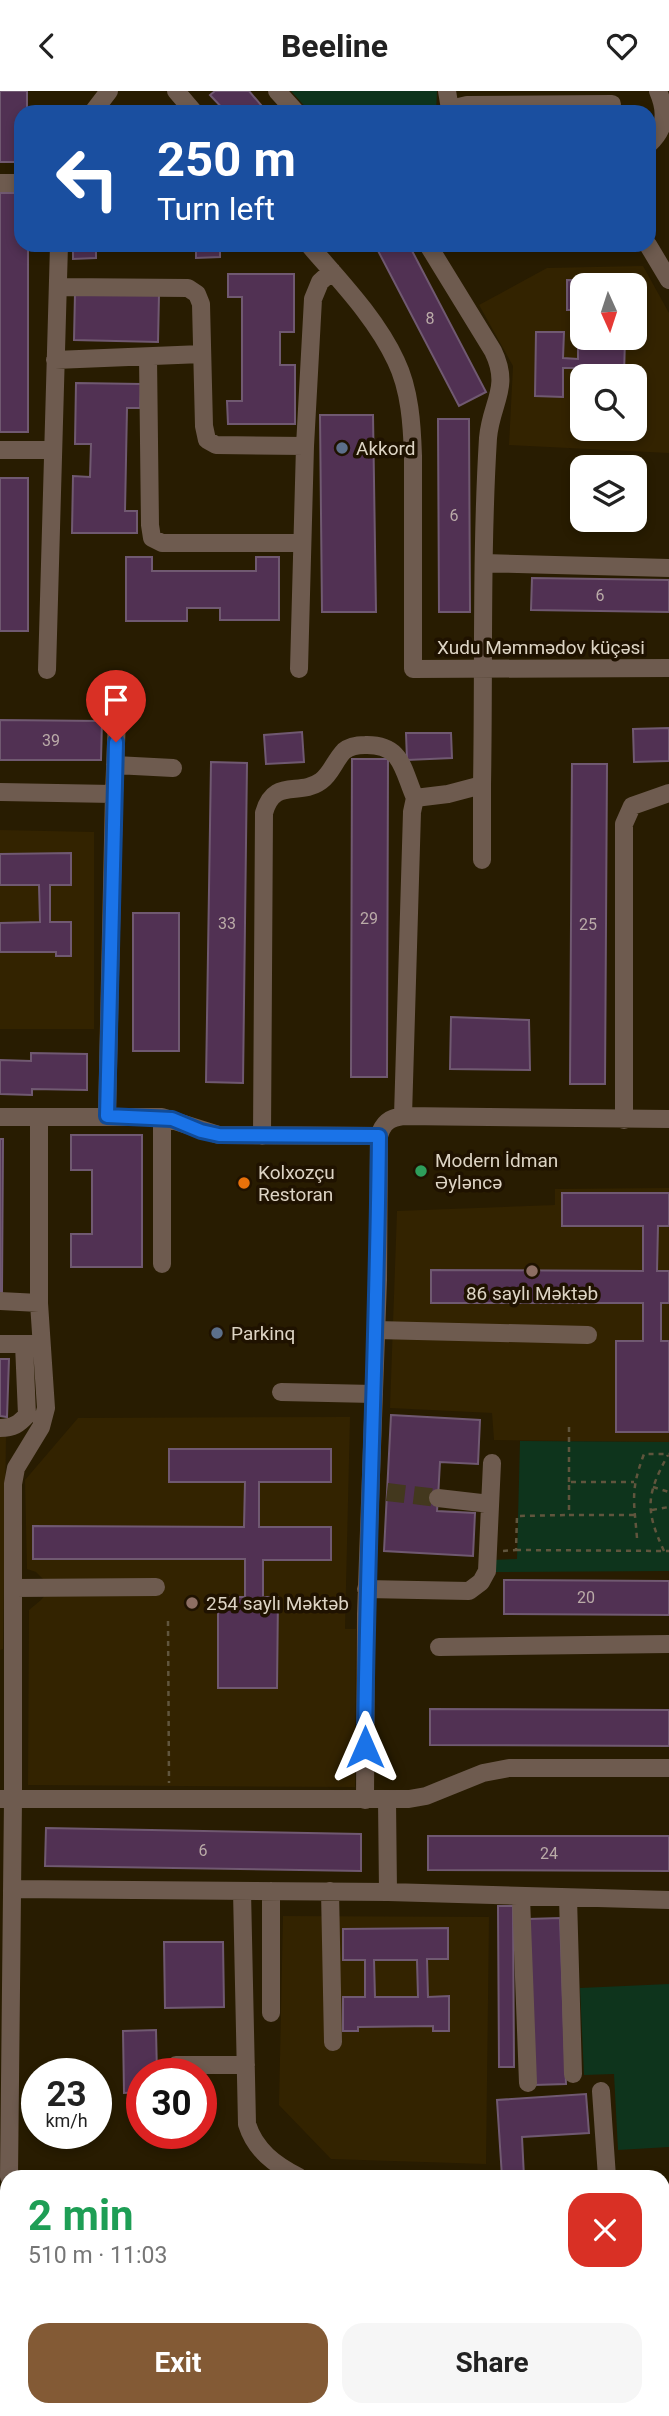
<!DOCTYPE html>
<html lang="en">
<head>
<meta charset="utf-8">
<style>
  :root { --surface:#fff; --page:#f6f6f6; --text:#222; --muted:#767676; --accent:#835a35 }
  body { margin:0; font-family:Roboto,sans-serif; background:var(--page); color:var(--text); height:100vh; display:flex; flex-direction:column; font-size:26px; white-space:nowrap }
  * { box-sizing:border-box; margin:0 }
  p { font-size:23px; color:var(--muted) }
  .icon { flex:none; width:38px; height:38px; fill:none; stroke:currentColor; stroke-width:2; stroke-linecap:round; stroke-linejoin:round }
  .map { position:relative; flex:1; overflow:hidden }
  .details { position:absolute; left:0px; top:2079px; width:670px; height:247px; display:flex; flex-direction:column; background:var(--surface); border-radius:21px 21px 0 0; box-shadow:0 4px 10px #0003 }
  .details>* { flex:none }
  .top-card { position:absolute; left:14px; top:14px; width:642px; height:147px; border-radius:21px; box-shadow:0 4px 10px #0003; background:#1a4fa0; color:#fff; overflow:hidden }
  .needle { width:46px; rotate:177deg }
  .controls { position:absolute; left:570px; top:182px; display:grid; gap:14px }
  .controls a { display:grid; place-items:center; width:77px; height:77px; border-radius:14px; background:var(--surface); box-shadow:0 4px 10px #0003; font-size:35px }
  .speed { position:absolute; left:21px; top:1967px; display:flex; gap:14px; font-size:35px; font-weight:700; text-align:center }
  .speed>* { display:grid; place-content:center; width:91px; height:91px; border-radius:50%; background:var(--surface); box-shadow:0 4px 10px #0003; line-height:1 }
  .speed small { font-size:18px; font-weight:400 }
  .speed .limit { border:10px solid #d22; background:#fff; color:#111 }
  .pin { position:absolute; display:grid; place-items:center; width:60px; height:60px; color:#fff; margin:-72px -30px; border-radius:50% 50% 50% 0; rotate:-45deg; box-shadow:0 0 7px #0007 }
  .pin .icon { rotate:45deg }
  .me { position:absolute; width:77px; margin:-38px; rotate:0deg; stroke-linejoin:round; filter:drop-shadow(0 0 5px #0008) }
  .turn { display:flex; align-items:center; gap:24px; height:147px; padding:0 28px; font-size:32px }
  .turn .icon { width:91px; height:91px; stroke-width:2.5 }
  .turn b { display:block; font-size:49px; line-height:60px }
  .round { display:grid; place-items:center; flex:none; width:74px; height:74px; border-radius:21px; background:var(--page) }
  .headline { display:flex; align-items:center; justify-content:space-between; height:119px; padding:0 28px }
  h1 { font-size:42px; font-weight:700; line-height:52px; color:#1e9e55 }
  .button { display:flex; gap:14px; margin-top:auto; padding:14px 28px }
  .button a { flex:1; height:80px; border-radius:21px; background:var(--accent); color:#fff; font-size:28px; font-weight:700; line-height:80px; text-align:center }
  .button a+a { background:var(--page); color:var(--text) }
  header { display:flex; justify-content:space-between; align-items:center; height:91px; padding:0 28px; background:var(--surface); font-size:32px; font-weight:700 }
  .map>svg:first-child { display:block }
  .built { fill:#332300; fill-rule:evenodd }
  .green { fill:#0e341c }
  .building { fill:#513153; stroke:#705971; stroke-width:2; fill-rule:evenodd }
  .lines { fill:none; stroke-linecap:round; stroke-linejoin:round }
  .minor-tunnel { stroke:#43381e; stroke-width:18; stroke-dasharray:18 9; stroke-linecap:butt }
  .path { stroke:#60553d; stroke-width:2.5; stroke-dasharray:5 5; stroke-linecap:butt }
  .minor { stroke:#6e5b4f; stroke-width:18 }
  .major { stroke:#bf997f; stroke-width:18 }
  .route-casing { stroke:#114b97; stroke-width:18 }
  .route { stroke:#1a73e8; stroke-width:12 }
  .service-dot { fill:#5c6f8a; stroke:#1f1200; stroke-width:2.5 }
  .leisure-dot { fill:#2e9e5b; stroke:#1f1200; stroke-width:2.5 }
  .food-dot { fill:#e8710a; stroke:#1f1200; stroke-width:2.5 }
  .education-dot { fill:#8d6e63; stroke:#1f1200; stroke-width:2.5 }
  .labels { text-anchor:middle; stroke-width:7; stroke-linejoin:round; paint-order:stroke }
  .number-label { font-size:16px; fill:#baaba8 }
  .poi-label { font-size:19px; fill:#ddd4c4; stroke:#1f1200; text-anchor:start }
  .street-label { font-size:19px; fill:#ddd4c4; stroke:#1f1200 }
</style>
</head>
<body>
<header><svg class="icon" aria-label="back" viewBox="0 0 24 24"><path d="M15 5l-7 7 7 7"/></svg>Beeline<svg class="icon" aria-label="heart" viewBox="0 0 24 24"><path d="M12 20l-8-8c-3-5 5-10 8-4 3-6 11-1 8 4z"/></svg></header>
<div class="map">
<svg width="669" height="2325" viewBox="0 0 669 2325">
  <rect width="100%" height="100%" fill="#281c01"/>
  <path class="built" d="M643 175 669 222V362L509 354 513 275 479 214 547 177ZM583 194H635V247H583ZM583 285H635V338H583Z
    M0 739 94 741V938H0Z
    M669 1097V1351L494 1349 492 1322 390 1317 397 1120 555 1114V1098Z
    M350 1326 345 1538H356L355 1696 28 1694 29 1519 41 1509 45 1504V1497L43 1488 36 1481 27 1478 25 1389 78 1327Z
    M0 1346H6L3 1558 0 1559Z
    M283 1825 489 1826 486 2073 331 2068 279 2014Z"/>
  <path class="green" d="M291 0H437L436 21H310Z
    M520 1350 669 1351V1480L489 1481 492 1469 517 1468Z
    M669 1893V2056L618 2059 614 1983 584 1984 580 1897Z"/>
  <path class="building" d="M0 0H27V21H21V71H0Z
    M215 0H249L267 21H226L210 4Z
    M0 102H21V154H28V341H0Z
    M73 154H220V166L196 167V155L96 156V167L73 168Z
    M375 154H409L486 301 459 315Z
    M228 183H294V241H280V274H295V333H228L227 310H242V206H228Z
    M567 189 639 190V219H635V194H583V219H567Z
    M75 202 159 203 158 251 74 249Z
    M536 241H564L563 267 578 268V243H583V247H625L624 285H583V307H577L578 277H563V306L535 305Z
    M76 292 141 293 140 317H127L125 420H137V442H72L73 385 90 386 91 353H75Z
    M320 324H373L376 521H322Z
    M438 328H469L470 521H439Z
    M0 387H28V540H0Z
    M126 466H152V480H256V466H279V529H220V517H187V530H126Z
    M532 487 669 489V521L531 519Z
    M0 629 102 630 101 669H0Z
    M669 637V670L634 671 633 638Z
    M302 641 304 671 266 673 264 644Z
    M406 642H451L452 667 407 669Z
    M352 668H388L387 986H351Z
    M211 671 247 672 243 992 206 991Z
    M572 673H607L605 993H570Z
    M71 762V794H50V831H71V865H56V861H0V832L40 831 39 794H0V763Z
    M133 822H179V960H133Z
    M451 926 529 929 530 979 450 978Z
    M31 962 87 963V999L32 998V1004L0 1003V969L31 970Z
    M71 1044H142V1176H71V1143H92V1079H71Z
    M0 1048H3L2 1201H0Z
    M562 1102H669V1135H658L657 1180H669V1212H661V1250H669V1341H616V1250H643V1212H431V1179L643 1180V1135H562Z
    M0 1268H9L7 1326 0 1325Z
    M391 1324 480 1329 478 1373 440 1371 438 1407 437 1420 475 1422 473 1465 384 1460Z
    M169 1358H331V1391H259V1436H331V1469H263V1506H278L277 1597H218V1506H245V1468H33V1435L244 1436 245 1391H169Z
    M504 1489 669 1490V1524L504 1523Z
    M430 1618 669 1619V1655L430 1654Z
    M46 1737 361 1743V1780L45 1775Z
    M428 1745H669V1780L428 1779Z
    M498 1815H513L514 1976H499Z
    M560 1827 566 1993 534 1994 528 1828Z
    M448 1837V1868H427L428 1906 449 1905V1940H433V1935L358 1936V1940H343V1906H365V1869H343V1838ZM374 1869H417L418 1906H375Z
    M164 1851H223L224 1916 165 1917Z
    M156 1939 157 1983H142V2001L124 2002 123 1940Z
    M586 2003 589 2042 522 2046 524 2086H502L497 2009Z"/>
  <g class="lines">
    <path class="minor-tunnel" d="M387 1401 438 1407"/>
    <path class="path" d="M569 1391V1335
      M653 1396 669 1401
      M652 1419 669 1416
      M634 1424H569V1391H634
      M637 1447C634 1410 630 1400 644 1363H669
      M516 1459 669 1460
      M503 1460 516 1459 517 1425 569 1424
      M664 1460C645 1419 646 1404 668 1364
      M168 1530 169 1692"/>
    <path class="minor" d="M176 0 194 21
      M277 0 296 21
      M447 0 450 18
      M93 21 109 0
      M448 21 450 18 467 14 612 13
      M649 53C666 37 667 21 658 0
      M0 92H21
      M309 154C340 190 376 227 396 270 410 299 412 334 413 365V578L669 577
      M648 154 669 189
      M59 196 188 197 197 203 201 213 204 335 207 349 216 354 305 355
      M148 266 150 434 152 447 162 452H301
      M55 269 202 263
      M0 359H53
      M484 472 669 477
      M299 578 305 355 313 208 320 191 332 180
      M47 579 59 154
      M115 674 173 677
      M482 694V769
      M0 701 114 703 107 1025
      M114 703 117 628
      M403 1025 412 721 415 707 448 703 482 694C484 579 481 462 488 347 491 311 511 297 493 260L428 154
      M0 1026H162L219 1044 379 1045
      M624 1029V733L632 715 669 702
      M262 1045 264 722C274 686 299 706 321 690 331 683 335 669 344 660 350 655 357 654 365 654 402 653 402 677 415 707
      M162 1173V1026
      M0 1210 39 1212
      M376 1239 588 1244
      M0 1253H35
      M281 1301 374 1303
      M0 1337C13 1337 19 1333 27 1324L24 1253
      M438 1407 490 1413
      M14 1497 156 1496
      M366 1498 469 1500 481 1491 487 1480 492 1372
      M439 1556 669 1553
      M0 1708H409L426 1705 483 1682 509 1677H669
      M365 1709 366 1523 378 1189 379 1045C383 1032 389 1027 403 1025L669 1028
      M387 1709 388 1801
      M13 1798 388 1801 669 1809
      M242 1800 247 2033C255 2059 275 2074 299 2086
      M271 1800V1922
      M330 1800 333 1951
      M521 1806 528 1992
      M568 1807 573 1983
      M176 1974H246
      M601 2000 607 2086
      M9 2086 13 1708V1393L16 1377 41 1336 46 1317 39 1212V1027
      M663 2107H669
      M0 2195H7
      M663 2199 669 2198"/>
    <path class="major" d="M663 2234H669
      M663 2253H669
      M0 2276 7 2275
      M0 2299H7"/>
  </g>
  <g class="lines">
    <defs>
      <path id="route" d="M116 651 107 1025 172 1028 201 1040 219 1044 379 1045C377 1249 367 1452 365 1656"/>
    </defs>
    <use href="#route" class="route-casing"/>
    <use href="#route" class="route"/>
  </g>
  <g class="service-dot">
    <circle cx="342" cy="357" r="7"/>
    <circle cx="217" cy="1242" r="7"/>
  </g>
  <circle class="leisure-dot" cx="421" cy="1080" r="7"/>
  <circle class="food-dot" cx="244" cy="1092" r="7"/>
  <g class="education-dot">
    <circle cx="532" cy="1180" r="7"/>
    <circle cx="192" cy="1512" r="7"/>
  </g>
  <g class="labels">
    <g class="number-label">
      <text x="430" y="233">8</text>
      <text x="454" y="430">6</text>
      <text x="600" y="510">6</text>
      <text x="51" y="655">39</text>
      <text x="369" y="833">29</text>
      <text x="227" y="838">33</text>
      <text x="588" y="839">25</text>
      <text x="586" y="1512">20</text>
      <text x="203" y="1765">6</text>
      <text x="549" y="1768">24</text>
    </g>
    <g class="poi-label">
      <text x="356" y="364">Akkord</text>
      <text x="435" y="1076">Modern İdman<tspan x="435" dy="22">Əyləncə</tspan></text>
      <text x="258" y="1088">Kolxozçu<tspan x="258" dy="22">Restoran</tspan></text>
      <text x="532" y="1209" text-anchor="middle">86 saylı Məktəb</text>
      <text x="231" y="1249">Parkinq</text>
      <text x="206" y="1519">254 saylı Məktəb</text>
    </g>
    <g class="street-label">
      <text x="541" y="563">Xudu Məmmədov küçəsi</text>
    </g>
  </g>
</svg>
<div class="controls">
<a><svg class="needle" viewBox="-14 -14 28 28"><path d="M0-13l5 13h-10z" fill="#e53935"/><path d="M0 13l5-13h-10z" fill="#767676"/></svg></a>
<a><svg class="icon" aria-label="search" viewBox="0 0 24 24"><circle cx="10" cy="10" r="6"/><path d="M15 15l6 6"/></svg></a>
<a><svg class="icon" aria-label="layers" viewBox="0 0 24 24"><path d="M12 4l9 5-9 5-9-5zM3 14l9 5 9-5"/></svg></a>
</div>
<div class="speed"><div>23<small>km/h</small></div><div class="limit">30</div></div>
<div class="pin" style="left:116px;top:651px;background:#d93025"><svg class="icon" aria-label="arrive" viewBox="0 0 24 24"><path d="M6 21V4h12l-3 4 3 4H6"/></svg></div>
<svg class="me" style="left:365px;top:1656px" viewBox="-20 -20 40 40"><path d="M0-17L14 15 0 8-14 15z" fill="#1a73e8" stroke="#fff" stroke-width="4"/></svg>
<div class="top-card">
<div class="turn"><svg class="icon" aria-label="left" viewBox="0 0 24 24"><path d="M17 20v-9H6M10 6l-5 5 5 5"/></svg><div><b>250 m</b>Turn left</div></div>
</div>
<section class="details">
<div class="headline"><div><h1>2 min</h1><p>510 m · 11:03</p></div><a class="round" style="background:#d93025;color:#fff"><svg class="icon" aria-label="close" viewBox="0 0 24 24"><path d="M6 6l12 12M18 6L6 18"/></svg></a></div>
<div class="button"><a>Exit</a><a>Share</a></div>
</section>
</div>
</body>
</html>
